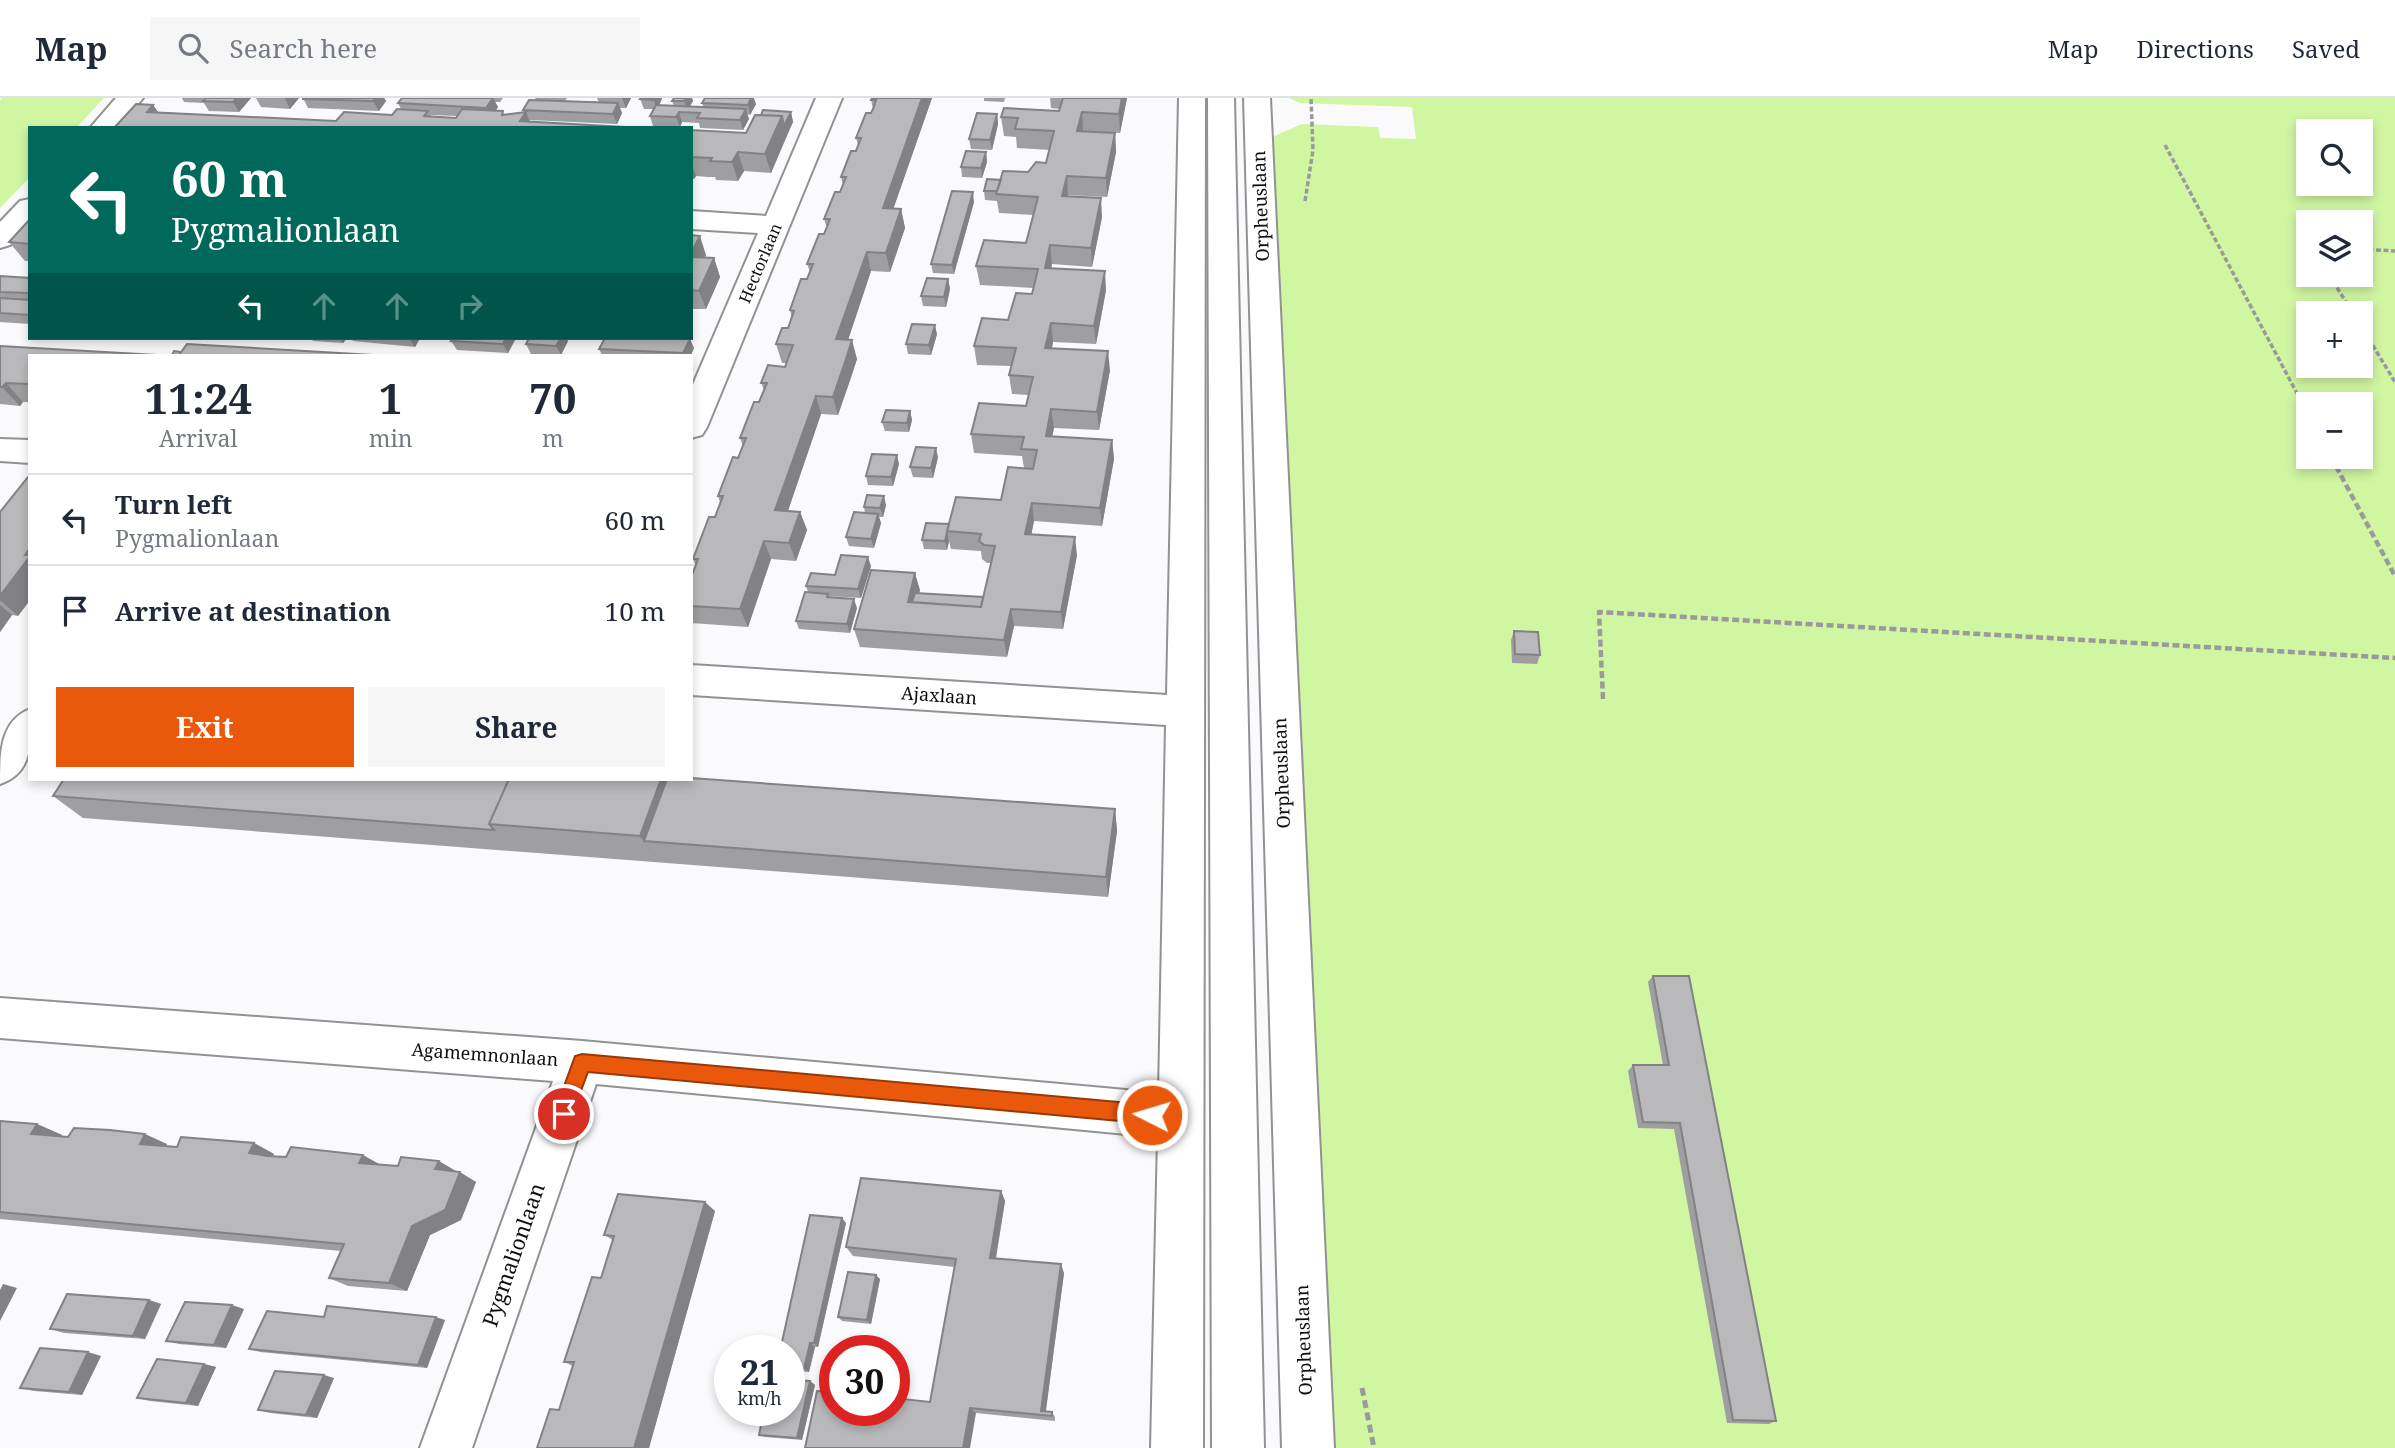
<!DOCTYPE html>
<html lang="en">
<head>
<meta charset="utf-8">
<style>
  :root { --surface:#fff; --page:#f6f6f7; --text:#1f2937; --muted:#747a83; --line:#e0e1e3; --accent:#ea580c }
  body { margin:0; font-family:"Noto Serif",serif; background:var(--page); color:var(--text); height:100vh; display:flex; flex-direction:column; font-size:26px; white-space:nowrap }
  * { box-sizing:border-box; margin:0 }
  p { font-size:23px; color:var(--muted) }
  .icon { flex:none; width:38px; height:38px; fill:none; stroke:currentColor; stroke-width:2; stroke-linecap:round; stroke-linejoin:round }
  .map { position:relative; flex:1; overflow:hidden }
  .side { position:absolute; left:28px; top:256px; width:665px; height:427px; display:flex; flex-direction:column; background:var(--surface); border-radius:0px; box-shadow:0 4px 10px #0003 }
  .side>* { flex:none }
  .guide { position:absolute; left:28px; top:28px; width:665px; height:214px; border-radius:0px; box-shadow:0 4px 10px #0003; background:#00695c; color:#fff; overflow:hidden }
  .buttons { position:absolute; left:2296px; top:21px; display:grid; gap:14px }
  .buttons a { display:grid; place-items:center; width:77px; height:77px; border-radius:0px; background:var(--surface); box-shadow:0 4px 10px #0003; font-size:35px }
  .speed { position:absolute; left:714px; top:1237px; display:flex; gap:14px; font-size:35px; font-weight:700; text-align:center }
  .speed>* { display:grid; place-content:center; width:91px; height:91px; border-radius:50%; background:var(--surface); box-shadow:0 4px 10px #0003; line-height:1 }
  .speed small { font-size:18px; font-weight:400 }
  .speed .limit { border:10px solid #d22; background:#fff; color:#111 }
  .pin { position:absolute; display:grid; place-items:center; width:60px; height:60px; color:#fff; margin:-30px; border:4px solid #fff; border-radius:50%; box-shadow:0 2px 7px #0007 }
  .me { position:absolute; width:77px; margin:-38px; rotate:275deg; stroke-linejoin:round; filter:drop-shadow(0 0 5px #0008) }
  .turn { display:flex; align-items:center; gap:24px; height:147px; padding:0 28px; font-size:32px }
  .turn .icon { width:91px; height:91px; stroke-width:2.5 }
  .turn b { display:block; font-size:49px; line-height:60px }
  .lanes { display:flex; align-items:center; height:66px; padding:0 28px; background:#0003; justify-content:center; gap:35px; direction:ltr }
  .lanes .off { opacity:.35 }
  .eta { display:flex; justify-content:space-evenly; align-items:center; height:119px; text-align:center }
  .eta b { font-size:42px; font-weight:700; line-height:49px }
  .action { display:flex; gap:14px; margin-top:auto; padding:14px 28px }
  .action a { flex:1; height:80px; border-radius:0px; background:var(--accent); color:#fff; font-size:28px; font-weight:700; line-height:80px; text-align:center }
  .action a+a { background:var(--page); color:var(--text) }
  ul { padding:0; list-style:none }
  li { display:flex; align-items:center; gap:21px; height:91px; padding:0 28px; border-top:2px solid var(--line) }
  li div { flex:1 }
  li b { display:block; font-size:26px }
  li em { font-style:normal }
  header { display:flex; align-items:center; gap:42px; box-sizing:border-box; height:98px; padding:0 35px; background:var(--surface); border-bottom:2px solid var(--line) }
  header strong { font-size:33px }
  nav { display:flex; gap:38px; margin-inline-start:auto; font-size:24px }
  .search { width:490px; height:63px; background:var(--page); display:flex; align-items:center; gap:18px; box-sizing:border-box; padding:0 24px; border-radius:0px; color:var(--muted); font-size:26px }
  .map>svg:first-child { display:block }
  .green { fill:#d0f6a2; fill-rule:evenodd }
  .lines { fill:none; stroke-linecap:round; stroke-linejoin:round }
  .street-casing { stroke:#929194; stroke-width:4 }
  .secondary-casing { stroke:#929194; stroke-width:4 }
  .path-far2 { stroke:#9a999c; stroke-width:3.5; stroke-dasharray:5 2.5; stroke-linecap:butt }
  .path-far1 { stroke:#9a999c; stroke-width:4.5; stroke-dasharray:7 3.5; stroke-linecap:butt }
  .path { stroke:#9a999c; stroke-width:5; stroke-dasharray:8 4.5; stroke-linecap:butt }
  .street { fill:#fff; fill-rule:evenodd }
  .secondary { fill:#fff; fill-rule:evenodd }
  .wall { fill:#9f9ea1; fill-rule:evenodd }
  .shaded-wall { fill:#828183 }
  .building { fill:#b9b8bb; stroke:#828183; stroke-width:2 }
  .route { fill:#ea580c; stroke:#983908; stroke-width:2 }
  .labels { text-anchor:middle; stroke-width:7; stroke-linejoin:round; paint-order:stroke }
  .far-street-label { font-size:16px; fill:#0f0f10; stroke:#fff }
  .street-label { font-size:18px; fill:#0f0f10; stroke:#fff }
  .near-street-label { font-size:21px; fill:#0f0f10; stroke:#fff }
</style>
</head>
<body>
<header>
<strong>Map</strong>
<div class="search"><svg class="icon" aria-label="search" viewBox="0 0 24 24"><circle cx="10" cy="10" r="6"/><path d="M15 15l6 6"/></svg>Search here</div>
<nav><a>Map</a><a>Directions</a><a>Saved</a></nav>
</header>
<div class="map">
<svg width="2395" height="1350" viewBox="0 0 2395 1350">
  <rect width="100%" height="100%" fill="#faf9fc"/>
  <path class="green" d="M2 0H104L76 30H30V79L0 110V2Z
    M1289 0H2395V1350H1324L1267 41 1302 26 1378 29 1380 40 1416 41 1412 9 1300 5ZM2308 33H2361V86H2308ZM2308 124H2361V177H2308ZM2308 215H2361V268H2308ZM2308 306H2361V359H2308Z"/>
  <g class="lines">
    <defs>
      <path id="street" d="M116 0H143L118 30H90Z
        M816 0H842L707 329 702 337 691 340V291L758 135 691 131V113L766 118Z
        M1179 0H1205L1203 1350H1151L1158 1039 596 986 472 1350H420L553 983 0 940V900L582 943 1159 995 1166 627 691 597V567L1167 597Z
        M30 101V126L10 147 0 150V124L20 103Z
        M0 341 30 342V365L0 363Z
        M30 611C30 642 35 674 0 686 0 655 0 623 30 611Z"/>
      <path id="secondary" d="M1208 0H1234L1264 1350H1212Z
        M1244 0H1270L1334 1350H1282Z"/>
    </defs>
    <use href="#street" class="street-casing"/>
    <use href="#secondary" class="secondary-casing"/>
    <path class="path-far2" d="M2165 47 2308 316
      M1305 103 1313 52 1311 0
      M2361 151 2395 153
      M2329 177 2353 215
      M2361 228 2395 284"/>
    <path class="path-far1" d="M2331 359 2395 478
      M1603 601 1599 514 2395 560"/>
    <path class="path" d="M1362 1290 1374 1350"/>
    <use href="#street" class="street"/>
    <use href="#secondary" class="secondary"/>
  </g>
  <path class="wall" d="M182 0H251L239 14 209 13 204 5 184 4Z
    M256 0H299L290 11 261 9Z
    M303 0H384L386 3 379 13 308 10Z
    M402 0H503L500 4H495L498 9 495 13H503L504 17 524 15 523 12 536 2 535 0H567L565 3 599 5 597 0H631L626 10H620L622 15 617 26 529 22 530 24 114 30 153 7 158 14 336 23 392 17 401 11 398 5ZM430 17 457 18 456 20 431 19Z
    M641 0H662L659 7 674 8 672 3 674 0H692L693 3 689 9 704 10 702 5 756 6 750 17 747 16 749 21 743 32 700 30 699 25 682 24 680 29 653 28 650 18 653 11H644L640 1Z
    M932 0 893 111H901L905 130 890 174 871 173 848 242 857 261 851 280 838 317 821 316 788 413 800 414 807 432 796 463 771 461 748 529 691 525V480L696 468 693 461 715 419 720 404 718 398 738 360 743 348 740 340 759 304 764 292 761 285 785 269 786 265H782L776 246 788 230 792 220 790 212 807 181 810 174 807 166 824 136 827 130 824 121 840 94 843 87 841 79 858 47 856 40 873 11 871 2Z
    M984 0H1005L1004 4 984 3Z
    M1050 0H1127L1120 35 1083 33 1115 35 1116 54 1107 99 1068 97V98L1102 119 1092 169 1052 166 1051 170 1106 192 1096 246 1053 244 1052 250 1110 272 1099 332 1054 330 1052 339 1112 342 1114 361 1102 428 1034 423 1031 436 1077 457 1063 531 1014 528 1007 559 860 549 854 531 920 492 919 495 983 499 991 465H987L982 461 981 453 951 451 949 443 947 452 924 451 922 442 949 426 1001 402 1024 370 1022 358 974 355 971 336 1026 308 1029 297 1012 296 1009 277 1011 268 977 267 974 248 1008 222 1032 196 1034 190 980 187 976 168 1026 145 1033 117 999 115 997 103 985 102 984 93 1001 82 1028 74 1046 65 1050 52 1017 50 1016 39 1004 38 1001 19 1059 13 1060 11 1051 10Z
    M791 14 793 24 771 75 744 73 738 83 716 82 715 79H708L696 78 694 81H691V32L746 35 761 17Z
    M997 16 998 26 992 52 971 51 969 41Z
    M986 54 987 64 982 80 962 79 961 69Z
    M974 104 954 176 933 175 931 166Z
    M30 121V163H25L9 144Z
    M691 137 706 157 705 160H714L720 179 706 211H691Z
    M0 178 30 180V226L0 224Z
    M948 181 950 191 946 209 923 208 921 198Z
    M937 236 931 257 908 256 906 246Z
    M311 240H347L343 245 313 243Z
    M351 240H420L415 249 353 243Z
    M516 240 508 255 457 252 451 243Z
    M568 243 561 257 531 256 526 246Z
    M0 248 30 257V304H23L20 308 0 306Z
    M694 250 691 257H602L599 251Z
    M910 313 912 322 909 334 885 333 882 324Z
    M938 359 933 380 913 379 910 369Z
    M899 366 893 388 868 387 866 378Z
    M30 379V502L18 518 12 517 0 534V414Z
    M886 407 883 419H879L881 425 874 450 849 448 846 439 865 415 864 409Z
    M871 468 861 500 829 498V500L857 510 850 535 799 531 796 523 808 494 806 488 835 477Z
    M1514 533 1540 557 1537 566 1512 565 1511 542Z
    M53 698 1115 711 1117 733 1108 799 83 720Z
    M1653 878 1776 1323 1769 1326 1727 1325 1674 1031 1638 1030 1628 973 1633 967H1663L1648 884Z
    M0 1023 37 1026 62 1037 61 1038 167 1046 166 1048 177 1049 254 1045 274 1056 273 1058 456 1073 476 1084 461 1122 430 1137 407 1193 348 1188 329 1180 341 1153 0 1121Z
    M1001 1093 1005 1103 996 1161 1064 1175 1046 1313 1052 1314 1055 1319V1323L976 1315 930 1304 955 1169 853 1158 846 1149Z
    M715 1113 649 1350 559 1312 573 1268 564 1264 601 1180 613 1142 604 1137Z
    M846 1125 818 1249H815L809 1274 789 1273V1253Z
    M880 1181 871 1226 842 1223 838 1219Z
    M149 1202 161 1206 145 1241 64 1235 50 1231Z
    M244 1211 226 1250 179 1246 166 1243Z
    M324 1219 445 1222 427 1270 260 1254 249 1251Z
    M101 1258 82 1297 34 1293 20 1290Z
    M204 1266 216 1269 198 1308 150 1303 137 1300Z
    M334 1280 317 1320 270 1315 258 1312Z
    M810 1283 815 1287 802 1342 765 1339 759 1337Z"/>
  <path class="shaded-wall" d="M237 0H251L239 14 233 4Z
    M285 0H299L290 11 285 1Z
    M376 0H384L386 3 379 13 373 3Z
    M493 0 498 9 491 20 486 10Z
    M622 0H631L626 10Z
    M655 0H662V1L657 12 654 2Z
    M686 0H692L693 3 687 13 684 3Z
    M751 0H754L756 6 750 17 748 7Z
    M922 0H932L887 129 883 110Z
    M1122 0H1127L1120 35 1119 16Z
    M618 5 622 15 617 26 613 16Z
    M153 7 166 26 147 14Z
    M746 11 749 21 743 32 740 22Z
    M526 14 532 30 520 23Z
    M679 14 682 24 680 29 676 19Z
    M791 14 793 24 787 37 784 28Z
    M1082 14 1083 33H1077Z
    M997 16 998 26 992 52 990 42Z
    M782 18 787 37 771 75 765 56Z
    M1115 35 1116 54 1107 99 1106 80Z
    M738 54 744 73 738 83 732 64Z
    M986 54 987 64 982 80 981 70Z
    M691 64 696 78 694 81 691 72Z
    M1067 78 1068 97 1063 117 1062 98Z
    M973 94 974 104 954 176 952 167Z
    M1101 100 1102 119 1092 169 1091 150Z
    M901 111 905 130 890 174 886 155Z
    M700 138 706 157 696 178 691 164V155Z
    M1050 147 1052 166 1047 189 1045 170Z
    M867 154 871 173 842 260 836 241Z
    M714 160 720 179 706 211 699 193Z
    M1105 173 1106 192 1096 246 1094 228Z
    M948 181 950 191 946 209 944 199Z
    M1051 225 1053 244 1048 269 1045 250Z
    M935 227 937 236 931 257 929 247Z
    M340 240H347L343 245Z
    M409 240H420L415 249Z
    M506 240H516L508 255 503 246Z
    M561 240H567L568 243 561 257 556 248Z
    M690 241 694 250 691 257H684L683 255Z
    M852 242 857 261 838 317 833 299Z
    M1108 253 1110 272 1099 332 1097 314Z
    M6 285 23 304 20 308 2 289Z
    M816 298 821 316 782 430 775 412Z
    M1051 311 1054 330 1048 357 1046 338Z
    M910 313 912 322 909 334 907 325Z
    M1112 342 1114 361 1102 428 1100 410Z
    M936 350 938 359 933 380 931 370Z
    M897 357 899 366 893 388 891 379Z
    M884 398 886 407 883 419 880 410Z
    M1032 405 1034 423 1028 454 1025 436Z
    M800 414 807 432 796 463 789 445Z
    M878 416 881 425 874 450 871 441Z
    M947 434 949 443 947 452 945 443Z
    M1075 439 1077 457 1063 531 1061 514Z
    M764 443 771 461 748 529 740 511Z
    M30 450V502L18 518 0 502V498Z
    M868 459 871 468 861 500 858 491Z
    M915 475 920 492 915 513 908 504Z
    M854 501 857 510 850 535 847 526Z
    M0 507 12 517 0 534Z
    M1011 511 1014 528 1007 559 1004 542Z
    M661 681H669L644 743 659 764 640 738Z
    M1115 711 1117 733 1108 799 1106 779Z
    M37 1026 62 1037 56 1046 31 1036Z
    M145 1036 167 1046 162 1057 140 1046Z
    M254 1045 274 1056 269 1066 249 1055Z
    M363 1057 381 1067 359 1065Z
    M439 1063 456 1073 435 1071Z
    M460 1074 476 1084 461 1122 430 1137 407 1193 389 1185 412 1128Z
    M1001 1093 1005 1103 994 1169 990 1160Z
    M705 1104 715 1113 649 1350H634Z
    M842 1120 846 1125 818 1249 814 1245Z
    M1061 1166 1064 1175 1045 1318 1041 1313Z
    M876 1177 880 1181 871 1226 867 1222Z
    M3 1186 17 1190 0 1223V1192Z
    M149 1202 161 1206 145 1241 133 1238Z
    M232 1207 244 1211 226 1250 214 1247Z
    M436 1219 445 1222 427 1270 418 1267Z
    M810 1245 815 1249 809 1274 804 1271Z
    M88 1254 101 1258 82 1297 69 1294Z
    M204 1266 216 1269 198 1308 186 1305Z
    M324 1277 334 1280 317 1320 306 1317Z
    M810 1283 815 1287 802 1342 797 1340Z
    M970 1310 976 1315 970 1350H963Z"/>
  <path class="building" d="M206 0H237L233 4 203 3Z
    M303 0H376L373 3 303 1Z
    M402 0H493L486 10 398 5Z
    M641 0H655L654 2 640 1Z
    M674 0H686L684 3H672Z
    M705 0H751L748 7 702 5Z
    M872 0H922L883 110 901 111 886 155 867 154 836 241 852 242 846 261 833 299 816 298 775 412 800 414 789 445 764 443 740 511 691 508V480L698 461H693L709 419H715L723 398H718L733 359 738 360 746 340H740L754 304H759L767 285H761L768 267 785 269 793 247 776 246 782 230H788L794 213 790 212 801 181H807L813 166H807L819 136H824L830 121H824L835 94H840L846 79H841L851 53H856L861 40H856L866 15H871L874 9 876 2H871Z
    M1063 0H1122L1119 16 1082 14 1077 33 1115 35 1106 80 1067 78 1062 98 1101 100 1091 150 1050 147 1045 170 1105 173 1094 228 1051 225 1045 250 1108 253 1097 314 1051 311 1046 338 1112 342 1100 410 1032 405 1025 436 1075 439 1061 514 1011 511 1004 542 854 531 871 472 915 475 908 504 981 509 995 448 984 447 979 443 981 436 947 433 956 399 1001 402 1008 369 1033 371 1037 352 1021 351 1024 339 971 336 979 305 1026 308 1033 279 1009 277 1016 250 974 248 982 220 1008 222 1016 195 1032 196 1038 171 976 168 984 142 1026 145 1038 99 996 96 1003 73 1028 74 1036 64 1046 65 1054 33 1015 31 1018 20 1001 19 1004 10 1059 13Z
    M529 2 618 5 613 16 523 12Z
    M136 6 153 7 147 14 336 23 344 14 392 17 397 11 428 13 424 18 456 20 462 11 503 13 502 17 526 14 520 23 643 30H114Z
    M656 7 746 11 740 22 697 20 700 15 679 14 676 19 650 18Z
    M763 12 791 14 784 28 782 18 761 17Z
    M977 15 997 16 990 42 969 41Z
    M755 17 782 18 765 56 738 54 732 64 710 63 712 60 691 59V32L746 35Z
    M966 53 986 54 981 70 961 69Z
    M987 81 1001 82 997 93H984Z
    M952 93 973 94 952 167 931 166Z
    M30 121V146L9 144Z
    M691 137 700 138 691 155Z
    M691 159 714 160 699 193 691 192Z
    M0 178 30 180V195L0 194Z
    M927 180 948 181 944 199 921 198Z
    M0 200 30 202V217L0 215Z
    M912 226 935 227 929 247 906 246Z
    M453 240H506L503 246 451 243Z
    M529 240H561L556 248 526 246Z
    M605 240H678L690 241 683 255 599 251Z
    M187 246 373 257H179Z
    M0 248 157 257H30V286L6 285 2 289H0Z
    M174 253 181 254 179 257H172Z
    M886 312 910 313 907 325 882 324Z
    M916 349 936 350 931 370 910 369Z
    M872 356 897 357 891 379 866 378Z
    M28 379H30V450L25 457H30V458L0 498V414Z
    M867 397 884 398 880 410 864 409Z
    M854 414 878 416 871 441 846 439Z
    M926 425 949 426 945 443 922 442Z
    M841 457 868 459 858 491 806 488 811 475 835 477Z
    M805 494 828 496 827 499 854 501 847 526 796 523Z
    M915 495 983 499 981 509 912 504Z
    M1514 533 1538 534 1540 557 1515 556Z
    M691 680 1115 711 1106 779 644 743 667 681H691Z
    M64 681H509L489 726 494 732 53 698Z
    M509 681H661L640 738 489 726Z
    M1653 878H1689L1776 1323 1733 1322 1680 1025 1643 1024 1633 967H1669Z
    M0 1023 37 1026 31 1036 68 1039 74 1030 110 1032 145 1036 140 1046 177 1049 181 1039 254 1045 249 1055 267 1058 286 1059 291 1049 363 1057 359 1065 398 1068 401 1059 439 1063 435 1071 460 1074 445 1112 412 1128 389 1185 329 1180 344 1146 0 1114Z
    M861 1080 1001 1093 990 1160 1061 1166 1041 1313 1052 1314V1318L970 1310 963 1350H805L817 1293 835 1294V1312H894V1300L930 1304 956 1161 846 1149Z
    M618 1096 705 1104 634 1350H537L550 1311 559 1312 574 1264H564L592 1179 601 1180 614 1138 604 1137Z
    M810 1117 842 1120 814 1245H810L804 1271 789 1270V1253H780Z
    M848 1174 876 1177 867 1222 838 1219Z
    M67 1196 149 1202 133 1238 50 1231Z
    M185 1204 232 1207 214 1247 166 1243Z
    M327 1208 436 1219 418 1267 249 1251 267 1213 324 1219Z
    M40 1250 88 1254 69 1294 20 1290Z
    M157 1261 204 1266 186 1305 137 1300Z
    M275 1273 324 1277 306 1317 258 1312Z
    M789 1282 810 1283 797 1340 759 1337 764 1312H789Z"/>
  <path class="route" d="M582 956 1152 1007 1159 1010 1162 1017 1159 1023 1152 1026 588 974 570 1022 564 1025 557 1022 554 1016 575 958Z"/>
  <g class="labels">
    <g class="far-street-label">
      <text transform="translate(760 165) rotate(-67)" y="6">Hectorlaan</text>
    </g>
    <g class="street-label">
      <text transform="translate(1261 108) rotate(-92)" y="6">Orpheuslaan</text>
      <text transform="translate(939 598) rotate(4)" y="6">Ajaxlaan</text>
      <text transform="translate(1282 675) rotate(-92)" y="6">Orpheuslaan</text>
      <text transform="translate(485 957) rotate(4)" y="6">Agamemnonlaan</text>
      <text transform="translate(1304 1242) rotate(-92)" y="6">Orpheuslaan</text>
    </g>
    <g class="near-street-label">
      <text transform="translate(514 1157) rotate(-71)" y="7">Pygmalionlaan</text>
    </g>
  </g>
</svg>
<div class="buttons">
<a><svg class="icon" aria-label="search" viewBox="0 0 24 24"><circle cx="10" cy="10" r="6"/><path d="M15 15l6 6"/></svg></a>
<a><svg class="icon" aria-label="layers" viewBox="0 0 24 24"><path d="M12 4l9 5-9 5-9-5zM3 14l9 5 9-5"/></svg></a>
<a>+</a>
<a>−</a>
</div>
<div class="speed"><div>21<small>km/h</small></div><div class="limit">30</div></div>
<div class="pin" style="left:564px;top:1016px;background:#d93025"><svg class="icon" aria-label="arrive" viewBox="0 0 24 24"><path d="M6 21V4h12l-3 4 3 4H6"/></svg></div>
<svg class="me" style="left:1152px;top:1017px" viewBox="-20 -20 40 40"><circle r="17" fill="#ea580c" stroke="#fff" stroke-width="3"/><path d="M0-11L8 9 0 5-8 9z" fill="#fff"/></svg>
<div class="guide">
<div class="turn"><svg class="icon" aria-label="left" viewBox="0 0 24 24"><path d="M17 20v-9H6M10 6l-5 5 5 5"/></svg><div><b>60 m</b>Pygmalionlaan</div></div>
<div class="lanes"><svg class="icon" aria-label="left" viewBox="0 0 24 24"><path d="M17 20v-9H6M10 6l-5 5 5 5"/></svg><svg class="icon off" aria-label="ahead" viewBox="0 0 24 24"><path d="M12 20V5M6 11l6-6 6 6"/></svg><svg class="icon off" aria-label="ahead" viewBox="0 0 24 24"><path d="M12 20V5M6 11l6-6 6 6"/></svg><svg class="icon off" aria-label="right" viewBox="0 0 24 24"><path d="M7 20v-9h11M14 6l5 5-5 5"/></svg></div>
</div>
<section class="side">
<div class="eta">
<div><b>11:24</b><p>Arrival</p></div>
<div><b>1</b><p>min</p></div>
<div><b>70</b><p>m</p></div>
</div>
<ul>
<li><svg class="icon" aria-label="left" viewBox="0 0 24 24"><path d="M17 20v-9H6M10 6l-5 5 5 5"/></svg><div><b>Turn left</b><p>Pygmalionlaan</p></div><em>60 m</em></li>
<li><svg class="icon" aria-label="arrive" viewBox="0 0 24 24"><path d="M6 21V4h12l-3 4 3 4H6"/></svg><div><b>Arrive at destination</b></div><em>10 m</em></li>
</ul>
<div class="action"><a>Exit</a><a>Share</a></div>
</section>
</div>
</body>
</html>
